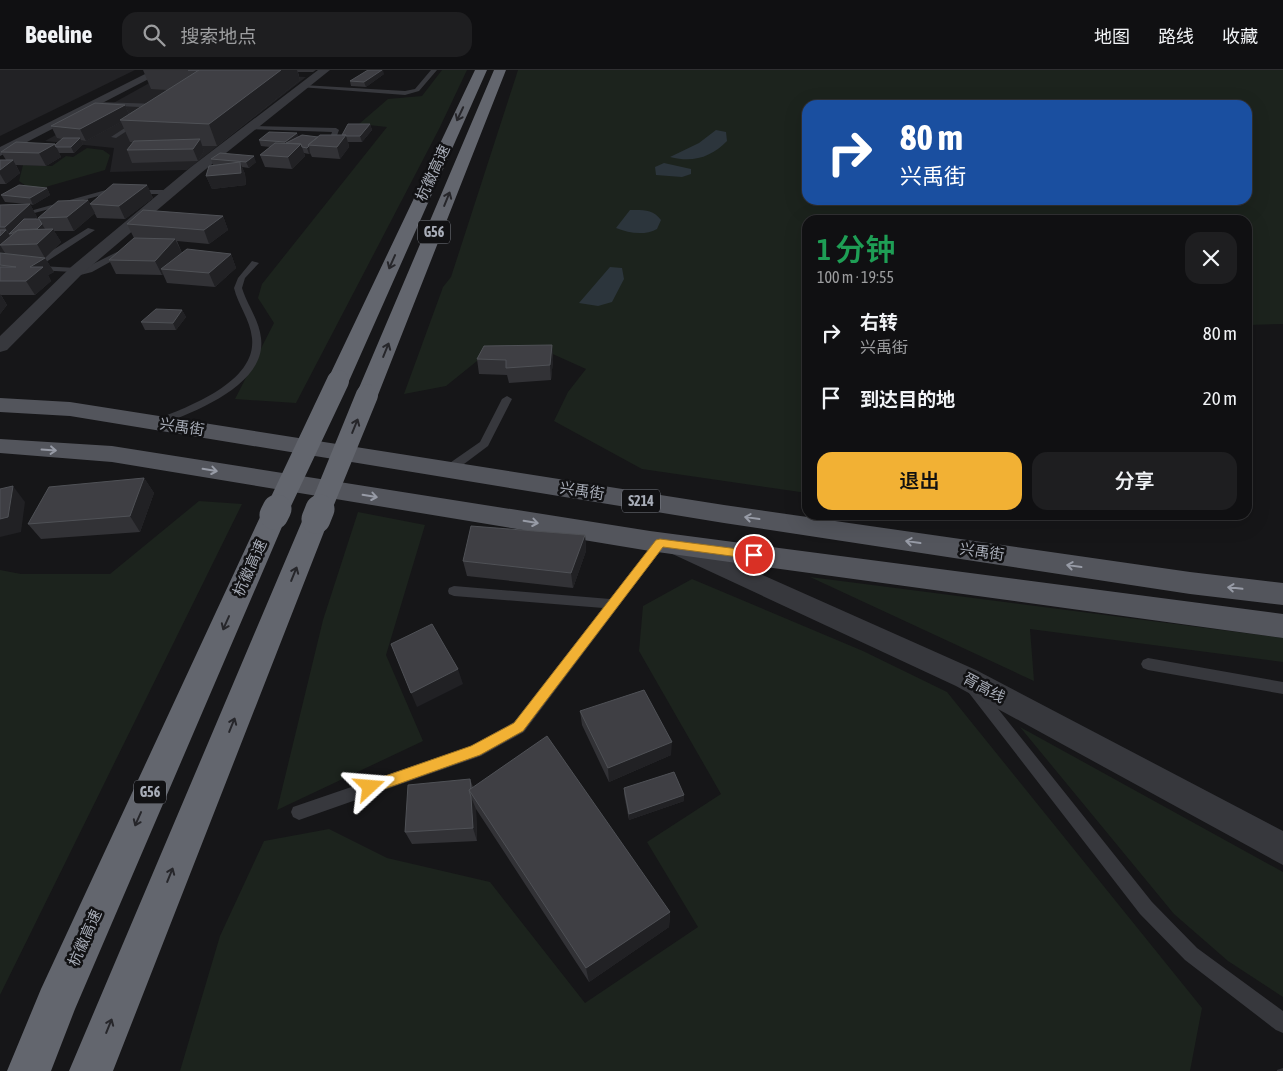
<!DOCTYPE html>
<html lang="zh">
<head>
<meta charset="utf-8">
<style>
  :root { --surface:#101012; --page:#1e1e20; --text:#f1f3f6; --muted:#9c9d9f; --line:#303032; --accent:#f2b134 }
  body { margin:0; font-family:"Asap Condensed","Noto Sans SC",sans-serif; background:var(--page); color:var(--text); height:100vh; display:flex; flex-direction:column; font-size:19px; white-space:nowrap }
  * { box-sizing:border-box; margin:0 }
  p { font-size:16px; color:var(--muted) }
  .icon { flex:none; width:28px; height:28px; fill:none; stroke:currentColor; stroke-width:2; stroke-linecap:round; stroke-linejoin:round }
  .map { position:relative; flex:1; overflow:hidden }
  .side { position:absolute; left:802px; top:145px; width:450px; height:305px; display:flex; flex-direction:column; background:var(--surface); border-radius:15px; box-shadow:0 5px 20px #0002,0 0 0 1px var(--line) }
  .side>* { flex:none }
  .hud { position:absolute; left:802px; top:30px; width:450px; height:105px; border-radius:15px; box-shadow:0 5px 20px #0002,0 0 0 1px var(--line); background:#1a4fa0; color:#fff; overflow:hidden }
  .pin { position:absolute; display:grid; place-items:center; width:42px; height:42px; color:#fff; margin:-21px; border:2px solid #fff; border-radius:50%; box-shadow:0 1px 5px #0007 }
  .me { position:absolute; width:55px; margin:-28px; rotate:71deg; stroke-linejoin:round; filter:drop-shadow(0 0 4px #0008) }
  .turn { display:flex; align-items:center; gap:18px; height:105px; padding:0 15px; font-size:22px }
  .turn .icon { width:65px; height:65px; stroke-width:2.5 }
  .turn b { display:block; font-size:35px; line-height:42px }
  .round { display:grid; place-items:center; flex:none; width:52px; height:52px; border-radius:15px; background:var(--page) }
  .overview { display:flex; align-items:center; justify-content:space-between; height:85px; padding:0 15px }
  h1 { font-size:30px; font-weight:600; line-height:38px; color:#1e9e55 }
  .button { display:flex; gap:10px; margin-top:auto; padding:10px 15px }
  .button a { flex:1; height:58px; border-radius:15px; background:var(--accent); color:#111; font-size:20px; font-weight:600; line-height:58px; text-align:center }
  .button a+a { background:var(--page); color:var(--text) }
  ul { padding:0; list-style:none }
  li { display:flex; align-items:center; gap:15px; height:65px; padding:0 15px }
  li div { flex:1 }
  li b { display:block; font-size:19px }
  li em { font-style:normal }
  header { display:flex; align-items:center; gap:30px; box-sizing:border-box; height:70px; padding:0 25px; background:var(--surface); border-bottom:1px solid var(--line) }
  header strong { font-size:24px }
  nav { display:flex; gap:28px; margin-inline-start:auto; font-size:18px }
  .search { width:350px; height:45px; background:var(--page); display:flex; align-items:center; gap:12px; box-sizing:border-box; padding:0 18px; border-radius:15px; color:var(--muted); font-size:19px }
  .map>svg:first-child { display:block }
  .built { fill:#222225 }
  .green { fill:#1c231d; fill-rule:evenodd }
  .water { fill:#2c353c }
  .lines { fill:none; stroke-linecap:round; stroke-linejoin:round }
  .service { fill:#37383d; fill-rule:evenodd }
  .minor { fill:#37383d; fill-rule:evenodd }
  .primary { fill:#53555c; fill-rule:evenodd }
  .motorway { fill:#63666e; fill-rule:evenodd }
  .motorway-bridge-far1 { stroke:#63666e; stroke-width:22 }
  .motorway-bridge { stroke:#63666e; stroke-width:29 }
  .wall { fill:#323236 }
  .shaded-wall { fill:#212124 }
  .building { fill:#3f3f44; stroke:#4f5156 }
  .oneway { stroke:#26262a }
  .oneway2 { stroke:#979ba6 }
  .route { fill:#f2b134; stroke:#9d7322 }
  .labels { text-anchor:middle; stroke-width:5; stroke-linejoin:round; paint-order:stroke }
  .shield { fill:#111113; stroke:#7b7e86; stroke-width:1 }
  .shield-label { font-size:14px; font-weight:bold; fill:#a8adb8 }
  .street-label { font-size:15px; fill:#a8adb8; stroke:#111113 }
</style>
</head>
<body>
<header>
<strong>Beeline</strong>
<div class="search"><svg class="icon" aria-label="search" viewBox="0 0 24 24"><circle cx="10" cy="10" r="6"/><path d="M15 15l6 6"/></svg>搜索地点</div>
<nav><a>地图</a><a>路线</a><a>收藏</a></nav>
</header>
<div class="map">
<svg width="1283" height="1001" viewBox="0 0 1283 1001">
  <rect width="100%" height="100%" fill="#161618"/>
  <path class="built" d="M0 0H135L0 66Z
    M171 1 306 7 187 100 110 102 114 78 45 71Z"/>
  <path class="green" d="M442 0H467L439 59 296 333 235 329 274 253 258 228 262 214 387 57 359 54 388 29 422 26Z
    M518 0H1283V254L1248 255V150H808L807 423 642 399 554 351 568 322 586 299 537 277 482 287 446 316 404 324 443 217 451 207ZM808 35H1248V130H808Z
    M87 78 103 80 110 85 105 100 42 118H29L19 111 23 95 52 96 66 86 73 87Z
    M199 431 242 434 0 925V500L21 504H110Z
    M358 442 425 455 386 585 423 671 277 740 323 550Z
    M810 507 1283 568V592L1030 559 1034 611Z
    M692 509 863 581 947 622 1202 938 1190 1001H180L220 866 264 771 329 759 387 788 490 812 585 933 698 857 647 772 721 724 639 581 643 536Z
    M1020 657 1283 802V927L1228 891 1174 844Z"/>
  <path class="water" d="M716 60 726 62 727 71C711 87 694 93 670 87L699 73Z
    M664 93 691 99V104L682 107 656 105 655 97Z
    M630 140C643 140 653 139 661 150L657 159C644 166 629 163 616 158Z
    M610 197 622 198 624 209 612 232 598 236 579 233Z"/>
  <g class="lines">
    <path class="service" d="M431 0H437L419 21 405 25 300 17 303 15 405 21 415 19Z
      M97 32 159 34 162 36 159 38 99 35Z
      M137 50 139 53 116 68 111 67Z
      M251 56 336 58 339 60 335 71 332 73 329 71 332 62 249 59Z
      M106 120H169L172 122 169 124H106L23 146 19 144Z
      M88 158 95 160 40 196 77 198 81 200 121 180 128 182 92 202 69 208 65 206 73 202 0 198V194L29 195Z
      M252 191 259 193 245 208 242 218C247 235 259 249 261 268 267 315 194 342 160 355H152V351C185 338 257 313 252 268 250 249 238 235 234 218L238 208Z
      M507 326 512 329 488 376 452 403H444L442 400 444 397 480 372 502 329Z
      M810 445H827L825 448 803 458H795L793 455 795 452Z
      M660 469 664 470 666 473 664 476 524 662 481 686 299 750 293 747 291 742 293 737 471 676 514 652 603 538 454 526 449 524 448 521 449 518 454 516 610 529 656 470Z
      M1148 588 1283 612V624L1148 600 1143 598 1141 594 1143 590Z
      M974 613 979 615 1152 832 1197 878 1283 941V963L1276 960 1185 890 1140 844 969 623 967 619 969 615Z"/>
    <path class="minor" d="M153 0H166L0 86V77Z
      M318 0H330L201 103 83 203 7 280 0 282V266L71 197 191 97Z
      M675 466 976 600 1283 761V795L956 616 666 481 663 475 666 469Z"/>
    <path class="primary" d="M0 328 70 332 724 435 1190 502 1283 513V535L1190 524 724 453 70 346 0 342Z
      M0 369 112 376 650 461 1283 544V568L650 481 112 392 0 383Z"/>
    <path class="motorway" d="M475 0H487L349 311 346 316 338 317 330 316 327 311Z
      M494 0H506L378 325 375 330 367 332 359 330 356 325Z
      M274 436 283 439 287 445 75 939 51 1001H7L41 919 261 445 265 439Z
      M316 440 325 443 329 449 113 1001H69L303 449 307 443Z"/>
    <path class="motorway-bridge-far1" d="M277 440 338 311
      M320 440 367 325"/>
    <path class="motorway-bridge" d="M274 445 277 439
      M316 449 320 439"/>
  </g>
  <path class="wall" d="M143 0H316L313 2H298L300 10 217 76H202L204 81 198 91 132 93 127 80 133 72H130L121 52 86 71 81 70 83 74 74 83H59L61 87 46 96 16 95 20 103 6 114H0V90H6L1 82 55 75 62 69 57 68 51 56 125 35 129 44 168 20 151 19Z
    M384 4 366 17 351 16 350 11Z
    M370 54 372 60 362 72H348L349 77 340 89 312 87 310 83 309 84 304 83 305 86 292 99 265 97 260 85 270 77 261 76 259 70 297 63 298 67H318L342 65Z
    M211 89 256 92 249 98 242 97 245 104 246 115 212 119 206 106 213 95Z
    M147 115 153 128 125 149 97 148 90 134Z
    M47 118 50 125 33 135 30 134 37 147 36 149H39L38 148 88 130 95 143 74 161H54L61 172 45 188 54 202 48 205 51 211 35 225H1L7 235 0 244V135L27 134 5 132 1 125Z
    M223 146 228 160 209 174 177 171 182 183 231 184 236 198 215 217 167 213 163 204 162 205 116 204 109 190 141 169 134 168 127 154Z
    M182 240 186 247 176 260H145L141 252Z
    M552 275 553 290 551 310 509 313 507 305 479 304 477 289Z
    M144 408 154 423 140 462 41 469 28 454Z
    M585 465 586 481 573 518 467 506 463 491Z
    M580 641 671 685 609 712 582 655Z
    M470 709 473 717 670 842 669 857 589 912 476 739 477 771 412 774 405 762Z
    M624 718 684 731 629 750 624 724Z
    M1283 998V1001H1277V1000Z"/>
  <path class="shaded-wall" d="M281 0H297L300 10 217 76 209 54Z
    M382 0H383L384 4 366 17 364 12Z
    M125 35 130 47 120 50 121 52 86 71 80 59Z
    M370 54 372 60 362 72 360 66Z
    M297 63 299 69 286 75 285 72Z
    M346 65 349 77 340 89 337 77Z
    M80 68 83 74 74 83 71 77Z
    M200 69 204 81 198 91 193 79Z
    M55 74 61 87 46 96 39 83Z
    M301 74 305 86 292 99 288 87Z
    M309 76 310 83 309 84 307 78Z
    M254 86 256 92 249 98 246 92Z
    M13 90 20 103 6 114 0 104V100Z
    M240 92 245 104 246 115 212 119 206 106Z
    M147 115 153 128 125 149 119 136Z
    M47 118 50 125 33 135 30 128Z
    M88 130 95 143 74 161 67 147Z
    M30 134 37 147 21 163 9 164 5 157Z
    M223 146 228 160 209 174 204 160Z
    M42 154 46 161 33 163Z
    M53 159 61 172 45 188 37 174Z
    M6 160 15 174 0 175 5 183 0 188V166Z
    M175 169 182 183 161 199 163 204 162 205 155 191Z
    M231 184 236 198 215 217 209 203Z
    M45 188 54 202 48 205 51 211 35 225 26 211 30 197Z
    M0 224 7 235 0 244Z
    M182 240 186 247 176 260 173 253Z
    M552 275 553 290 551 310 550 295Z
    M144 408 154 423 140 462 130 446Z
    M13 416 25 432 21 462 0 467V449Z
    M585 465 586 481 573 518 571 503Z
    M458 599 463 614 417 637 411 623Z
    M672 672 671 685 609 712 608 698Z
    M684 725V731L629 750V744Z
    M471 727 476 739 477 771 473 758Z
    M670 842 669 857 589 912 586 898Z"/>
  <path class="building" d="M188 0H281L209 54 120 50 199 0Z
    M368 0H382L364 12 350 11Z
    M95 33 125 35 80 59 51 56Z
    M348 54H370L360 66H346V65H342Z
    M269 62 297 63 285 72 259 70Z
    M302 65 318 67 308 75 309 76 307 78 302 77 301 74 286 73Z
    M320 65H346L337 77 308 75Z
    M63 68H80L71 77H56L55 75Z
    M200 69 193 79 127 80 134 71Z
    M16 72 55 74 39 83 1 82Z
    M275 73 301 74 288 87 260 85Z
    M220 83 254 86 246 92 211 89Z
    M0 90H13L0 100Z
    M240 92 241 103 206 106 209 96Z
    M113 114 147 115 119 136 90 134Z
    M19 115 47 118 30 128 1 125Z
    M88 130 67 147 38 148 58 131Z
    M30 134 5 157H0V135Z
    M143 140 223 146 204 160 127 154Z
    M24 149H39L42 154 37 159 18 160 13 163 9 164Z
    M53 159 37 174 0 175 18 160Z
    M0 160H6L0 166Z
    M134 168 175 169 155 191 109 190Z
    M187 179 231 184 209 203 161 199Z
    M0 183 45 188 30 197H43L26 211H0V197H16L0 195Z
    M156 239 182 240 173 253 141 252Z
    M552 275 550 295 506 298V290L477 289 484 276Z
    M144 408 130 446 28 454 49 417Z
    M13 416 8 447 0 449V419Z
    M471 456 585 465 571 503 463 491Z
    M432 554 458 599 411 623 391 574Z
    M644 620 672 672 608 698 580 641Z
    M547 666 670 842 586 898 469 720Z
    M674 702 684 725 629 744 624 718Z
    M470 709 471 718 469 720 471 727 473 758 405 762 408 715Z"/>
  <defs><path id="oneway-shaft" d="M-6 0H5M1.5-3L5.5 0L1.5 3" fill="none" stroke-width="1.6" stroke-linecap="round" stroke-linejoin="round" transform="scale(1.25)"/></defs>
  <g class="oneway">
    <use href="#oneway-shaft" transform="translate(460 44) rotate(115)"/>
    <use href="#oneway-shaft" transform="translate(447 129) rotate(-68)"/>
    <use href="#oneway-shaft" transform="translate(392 192) rotate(114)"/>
    <use href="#oneway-shaft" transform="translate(386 280) rotate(-68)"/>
    <use href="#oneway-shaft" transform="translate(355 356) rotate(-68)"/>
    <use href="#oneway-shaft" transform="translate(294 504) rotate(-68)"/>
    <use href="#oneway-shaft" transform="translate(226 553) rotate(114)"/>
    <use href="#oneway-shaft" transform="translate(232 655) rotate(-68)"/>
    <use href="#oneway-shaft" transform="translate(138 749) rotate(114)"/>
    <use href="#oneway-shaft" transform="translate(170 805) rotate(-68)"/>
    <use href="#oneway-shaft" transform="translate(109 956) rotate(-68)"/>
  </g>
  <g class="oneway2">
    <use href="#oneway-shaft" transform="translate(49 380) rotate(4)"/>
    <use href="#oneway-shaft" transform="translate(210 400) rotate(9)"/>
    <use href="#oneway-shaft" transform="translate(370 426) rotate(9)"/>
    <use href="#oneway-shaft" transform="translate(752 448) rotate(-172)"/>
    <use href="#oneway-shaft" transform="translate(531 452) rotate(9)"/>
    <use href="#oneway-shaft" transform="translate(913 472) rotate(-172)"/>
    <use href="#oneway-shaft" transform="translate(1074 496) rotate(-172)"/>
    <use href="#oneway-shaft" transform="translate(1235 518) rotate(-174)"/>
  </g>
  <path class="route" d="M660 469 754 481 759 485 754 489 663 477 523 661 480 685 370 724 365 722 363 717 365 713 471 676 514 653 656 470Z"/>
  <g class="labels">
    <g class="shield">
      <rect x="418" y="150.5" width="32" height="23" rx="4"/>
      <rect x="622" y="419.5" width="38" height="23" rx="4"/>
      <rect x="134" y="710.5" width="32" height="23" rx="4"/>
    </g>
    <g class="shield-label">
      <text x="434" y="167">G56</text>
      <text x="641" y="436">S214</text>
      <text x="150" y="727">G56</text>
    </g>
    <g class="street-label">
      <text transform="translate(433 103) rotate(-65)" y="5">杭徽高速</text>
      <text transform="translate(182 357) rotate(9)" y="5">兴禹街</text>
      <text transform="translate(582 421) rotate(9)" y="5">兴禹街</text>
      <text transform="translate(982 482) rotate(8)" y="5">兴禹街</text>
      <text transform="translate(250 498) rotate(-66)" y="5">杭徽高速</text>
      <text transform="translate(984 618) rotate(28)" y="5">胥高线</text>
      <text transform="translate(85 868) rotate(-66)" y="5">杭徽高速</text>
    </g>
  </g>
</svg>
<div class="pin" style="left:754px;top:485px;background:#d93025"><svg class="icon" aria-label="arrive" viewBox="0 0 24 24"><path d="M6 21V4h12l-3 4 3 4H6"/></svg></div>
<svg class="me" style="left:370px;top:717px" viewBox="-20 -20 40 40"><path d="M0-17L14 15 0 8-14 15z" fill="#f2b134" stroke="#fff" stroke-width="4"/></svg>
<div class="hud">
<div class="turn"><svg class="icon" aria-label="right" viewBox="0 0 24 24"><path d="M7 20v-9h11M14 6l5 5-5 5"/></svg><div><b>80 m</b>兴禹街</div></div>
</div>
<section class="side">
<div class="overview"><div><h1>1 分钟</h1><p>100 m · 19:55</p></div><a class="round"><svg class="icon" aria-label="close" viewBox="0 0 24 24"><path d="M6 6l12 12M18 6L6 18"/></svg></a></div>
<ul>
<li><svg class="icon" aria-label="right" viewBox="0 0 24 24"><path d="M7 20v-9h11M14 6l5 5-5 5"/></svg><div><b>右转</b><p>兴禹街</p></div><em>80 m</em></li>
<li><svg class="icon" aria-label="arrive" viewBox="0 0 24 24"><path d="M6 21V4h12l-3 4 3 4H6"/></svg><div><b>到达目的地</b></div><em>20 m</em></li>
</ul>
<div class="button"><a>退出</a><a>分享</a></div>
</section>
</div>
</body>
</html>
